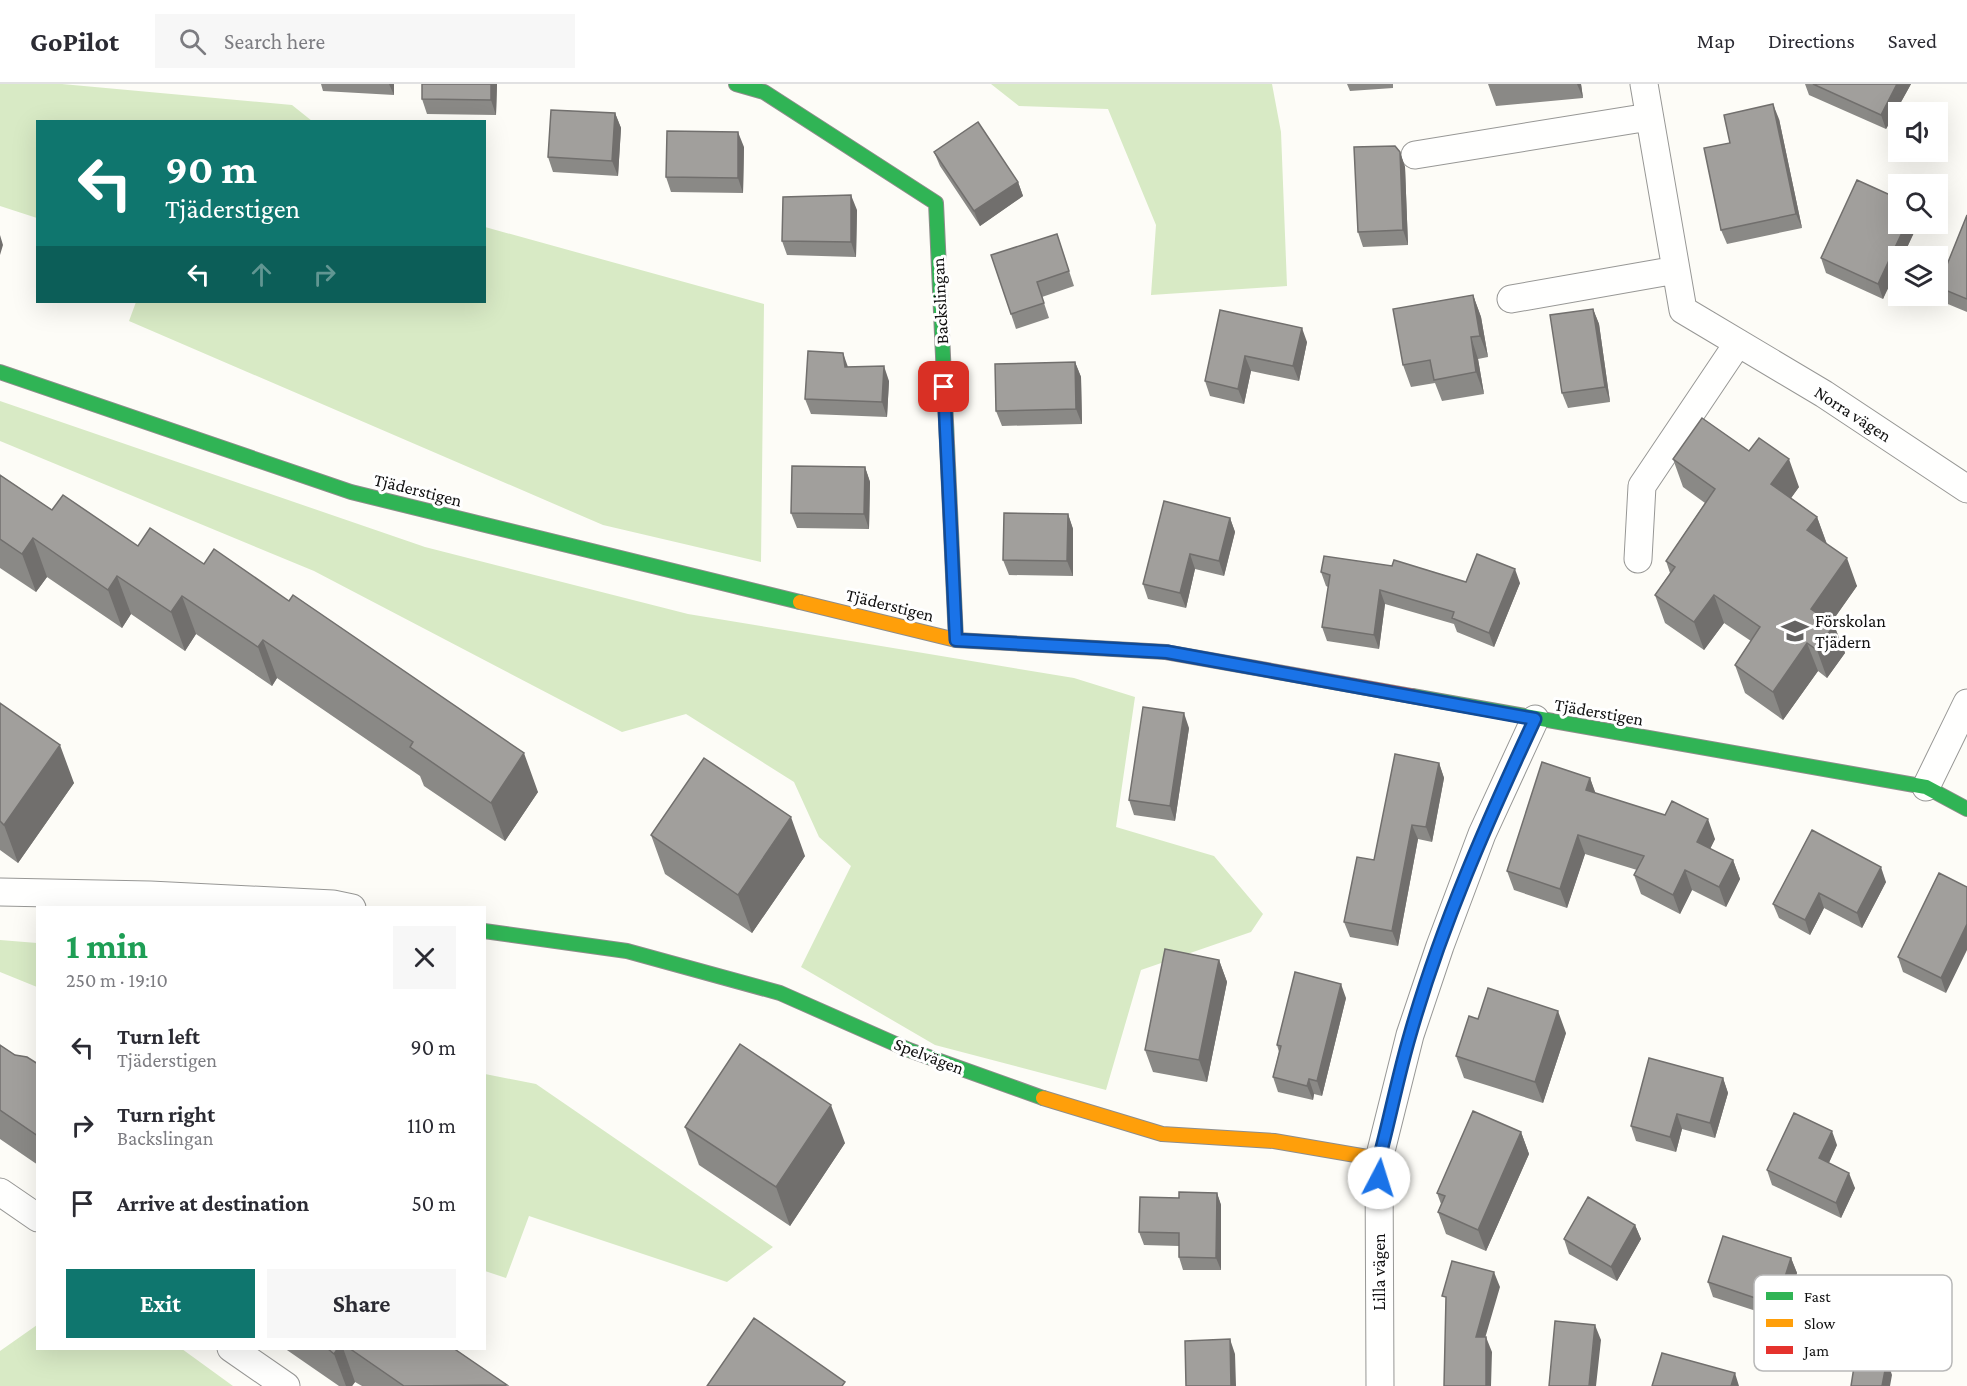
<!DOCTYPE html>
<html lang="en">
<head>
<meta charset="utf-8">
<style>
  :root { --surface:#fff; --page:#f7f7f7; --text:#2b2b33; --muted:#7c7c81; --line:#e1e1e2; --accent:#0f766e }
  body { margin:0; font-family:"Crimson Pro",serif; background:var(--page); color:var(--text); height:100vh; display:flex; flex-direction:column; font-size:22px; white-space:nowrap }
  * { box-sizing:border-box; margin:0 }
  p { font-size:20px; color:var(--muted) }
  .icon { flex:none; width:33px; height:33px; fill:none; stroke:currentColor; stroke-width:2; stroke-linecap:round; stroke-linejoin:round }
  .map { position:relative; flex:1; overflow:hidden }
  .side { position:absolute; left:36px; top:822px; width:450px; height:444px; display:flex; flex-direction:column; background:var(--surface); border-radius:0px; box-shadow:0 6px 24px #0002 }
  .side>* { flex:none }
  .top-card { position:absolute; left:36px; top:36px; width:450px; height:183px; border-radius:0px; box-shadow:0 6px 24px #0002; background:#0f766e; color:#fff; overflow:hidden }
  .fabs { position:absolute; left:1888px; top:18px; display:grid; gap:12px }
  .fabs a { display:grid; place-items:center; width:60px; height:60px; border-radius:0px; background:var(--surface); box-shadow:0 6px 24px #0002; font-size:30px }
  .pin { position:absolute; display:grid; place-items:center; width:51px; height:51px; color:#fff; margin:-26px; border-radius:12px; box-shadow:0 3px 9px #0006 }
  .me { position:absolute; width:66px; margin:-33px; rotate:5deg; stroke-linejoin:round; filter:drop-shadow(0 0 4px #0008) }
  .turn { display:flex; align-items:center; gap:21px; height:126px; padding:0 30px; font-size:27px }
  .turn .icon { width:78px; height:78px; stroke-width:2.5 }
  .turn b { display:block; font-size:42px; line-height:51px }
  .lanes { display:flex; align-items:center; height:57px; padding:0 30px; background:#0003; justify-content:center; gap:30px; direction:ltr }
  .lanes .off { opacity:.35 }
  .round { display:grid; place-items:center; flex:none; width:63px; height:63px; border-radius:0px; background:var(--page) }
  .head { display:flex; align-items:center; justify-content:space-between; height:102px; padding:0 30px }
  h1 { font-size:36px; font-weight:700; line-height:45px; color:#1e9e55 }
  .primary-button { display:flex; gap:12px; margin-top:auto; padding:12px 30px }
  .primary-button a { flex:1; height:69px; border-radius:0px; background:var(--accent); color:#fff; font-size:24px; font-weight:700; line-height:69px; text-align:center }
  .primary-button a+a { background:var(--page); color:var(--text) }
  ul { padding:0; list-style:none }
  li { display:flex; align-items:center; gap:18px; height:78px; padding:0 30px }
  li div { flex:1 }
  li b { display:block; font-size:22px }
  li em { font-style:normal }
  header { display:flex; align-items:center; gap:36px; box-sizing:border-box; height:84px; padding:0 30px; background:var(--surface); border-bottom:2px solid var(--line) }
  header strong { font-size:28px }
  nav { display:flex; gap:33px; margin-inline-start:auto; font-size:21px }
  .search { width:420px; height:54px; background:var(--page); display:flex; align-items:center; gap:15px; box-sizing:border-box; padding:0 21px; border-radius:0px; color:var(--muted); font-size:22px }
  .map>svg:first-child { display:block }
  .forest { fill:#d8eac5 }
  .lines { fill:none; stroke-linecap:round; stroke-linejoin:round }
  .street-casing { stroke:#979795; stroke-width:29 }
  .fast-casing { stroke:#8e8d8b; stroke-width:16 }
  .slow-casing { stroke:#8e8d8b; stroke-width:16 }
  .jam-casing { stroke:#8e8d8b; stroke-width:16 }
  .street { stroke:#fffffe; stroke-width:27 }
  .fast { stroke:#30b455; stroke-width:14 }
  .slow { stroke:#ff9f0a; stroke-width:14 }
  .jam { stroke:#e5322d; stroke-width:14 }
  .wall { fill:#8a8986 }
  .shaded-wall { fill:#716f6d }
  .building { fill:#a19f9c; stroke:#716f6d; stroke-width:1.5 }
  .route-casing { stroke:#114b97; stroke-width:15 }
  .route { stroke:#1a73e8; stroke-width:10 }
  .labels { text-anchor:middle; stroke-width:6; stroke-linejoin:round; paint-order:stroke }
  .street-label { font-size:18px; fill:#111; stroke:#fff }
  .poi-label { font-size:18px; fill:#111; stroke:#fff; text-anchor:start }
  .key { fill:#fff; stroke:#b8b8b8; stroke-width:1.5 }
  .key-label { font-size:16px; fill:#111 }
</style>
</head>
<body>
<header>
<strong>GoPilot</strong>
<div class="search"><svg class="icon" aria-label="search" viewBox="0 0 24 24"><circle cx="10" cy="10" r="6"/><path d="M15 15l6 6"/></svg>Search here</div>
<nav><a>Map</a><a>Directions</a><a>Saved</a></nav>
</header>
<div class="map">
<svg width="1967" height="1302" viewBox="0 0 1967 1302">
  <rect width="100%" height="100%" fill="#fdfcf7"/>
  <path class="forest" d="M0 0H62L292 21 312 37 38 38 37 134 0 122Z
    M991 0H1272L1281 48 1287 202 1151 211 1156 141 1108 25 1019 22Z
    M485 143 764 220 761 478 603 441 129 237 136 218H484Z
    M0 317 425 463 688 530 1074 594 1135 613 1116 743 1214 772 1263 830 1251 848 1141 886 1106 1006 935 961 801 883 851 782 819 753 794 698 686 630 622 648 314 487 0 357Z
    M0 856 37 859V903L0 888Z
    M485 990 536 1000 773 1163 727 1198 529 1132 506 1194 485 1187Z
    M37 1241 38 1264 182 1265 233 1302H0V1267Z"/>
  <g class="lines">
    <defs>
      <path id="street" d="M1644 0 1683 226 1824 310 1967 405
        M1415 71 1649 33
        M1511 215 1676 186
        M1638 475 1642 402 1738 259
        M1926 703 1967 619
        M0 808 150 811 333 820 352 824
        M0 1108 38 1134
        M231 1264 286 1302
        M1380 1302 1379 1075 1410 951 1440 862 1482 750 1535 635"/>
      <path id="fast" d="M736 0 764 8 936 119 956 556
        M0 288 351 408 800 518
        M1412 612 1926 703 1967 725
        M484 847 627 867 780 909 909 966 1043 1014"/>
      <path id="slow" d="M800 518 956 556 1166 568
        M1043 1014 1162 1050 1274 1057 1379 1075"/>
      <path id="jam" d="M1166 568 1412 612"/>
    </defs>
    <use href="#street" class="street-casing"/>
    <use href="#fast" class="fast-casing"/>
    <use href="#slow" class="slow-casing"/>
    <use href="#jam" class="jam-casing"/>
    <use href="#street" class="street"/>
    <use href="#fast" class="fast"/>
    <use href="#slow" class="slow"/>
    <use href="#jam" class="jam"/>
  </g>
  <path class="wall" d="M321 0H394V11L323 7Z
    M422 0H497L496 31 427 30 422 15Z
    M1347 0H1393V4L1350 7Z
    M1488 0H1581L1583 14 1496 22Z
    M1805 0H1911L1886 45 1809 11Z
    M615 29 621 44 618 92 553 88 548 73Z
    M1779 35 1802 144 1727 160 1721 146 1730 59Z
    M744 63 743 109 671 108 666 93Z
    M934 68 1018 98 1023 112 980 142 940 82Z
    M1400 68 1405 83 1408 161 1363 163 1358 148Z
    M857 126 856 173 787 171 782 157Z
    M1967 131V228L1943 218 1938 203Z
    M1899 140H1918L1903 172H1899L1883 215 1826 189 1821 174Z
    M1057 150 1074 202 1042 213 1049 234 1016 245 1011 230Z
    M1473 211 1481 233 1488 273 1478 275 1484 310 1442 317 1435 299 1411 303 1403 281Z
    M1593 225 1599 240 1610 318 1568 324 1562 309Z
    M1220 226 1307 258 1299 297 1251 287 1244 320 1210 312 1205 297Z
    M1075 278 1081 293 1082 340 1002 342 996 327Z
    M848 283 889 297 887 333 811 330 805 315Z
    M1673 375 1799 403 1791 414 1817 433 1827 460 1857 502 1831 539 1834 541 1845 569 1827 594 1818 587 1783 636 1745 609 1735 581 1751 557 1724 539 1704 566 1665 539 1655 511 1670 489 1666 477 1705 419 1683 403Z
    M865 383 870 398 869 445 797 444 791 429Z
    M0 391 52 426 138 462 538 708 505 757 424 702 420 692 277 594 272 602 196 550 185 567 131 530 122 544 47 493 36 508 0 484Z
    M1068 430 1073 445V492L1009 491 1003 476Z
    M1230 434 1235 448 1224 492 1195 485 1186 524 1148 515 1143 500Z
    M1321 488 1466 498 1520 499 1494 563 1457 548 1454 540 1385 520 1379 565 1327 557 1322 543 1328 503 1326 502Z
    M0 619 74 699 18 779 0 766Z
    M1189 644 1175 737 1134 731 1129 716Z
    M1439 679 1444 694 1432 758 1418 755 1398 862 1350 853 1344 838 1374 776Z
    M1590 694 1595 709 1715 755 1710 765 1733 776 1740 795 1726 823 1692 806 1680 830 1641 810 1634 791 1637 786 1585 770 1567 824 1514 806 1507 787Z
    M1812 746 1886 798 1862 844 1824 824 1810 851 1779 834 1773 820Z
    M651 751 805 772 752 849 665 790Z
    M1939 789 1946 909 1903 888 1898 873Z
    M1219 876 1227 898 1207 998 1153 988 1145 966Z
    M1346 914 1322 1012 1314 1010 1313 1016 1278 1008 1273 993 1279 968 1277 961Z
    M1478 935 1566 949 1543 1019 1464 994 1456 972Z
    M0 961 15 971 38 980V1081L0 1055Z
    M1723 994 1728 1009 1715 1054 1682 1045 1676 1068 1636 1057 1631 1042Z
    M685 1043 845 1059 790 1142 699 1081Z
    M1521 1048 1529 1070 1486 1167 1446 1150 1438 1128 1441 1120 1437 1109Z
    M1837 1061 1829 1079 1855 1104 1841 1134 1772 1101 1767 1086Z
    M1217 1109 1221 1121V1186H1183L1179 1173V1162L1144 1161 1139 1148 1179 1114Z
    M1635 1141 1641 1155 1617 1197 1569 1170 1564 1155Z
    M1791 1174 1797 1189 1781 1235 1713 1213 1708 1198Z
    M284 1264H453L507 1302H362L355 1298 352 1302H339Z"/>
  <path class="shaded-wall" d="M389 0H394V11Z
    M491 0H497L496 31 491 16Z
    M1577 0H1581L1583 14Z
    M1897 0H1911L1886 45 1881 31Z
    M1773 20 1779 35 1802 144 1796 130Z
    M615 29 621 44 618 92 612 77Z
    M738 48 744 63 743 109 738 94Z
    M1400 68 1405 83 1408 161 1403 146Z
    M1018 98 1023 112 980 142 974 127Z
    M851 111 857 126 856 173 851 158Z
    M1906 140H1918L1903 172H1899V182L1883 215 1878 200Z
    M0 151 3 161 0 171Z
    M1473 211 1481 233 1488 273 1480 252Z
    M1593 225 1599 240 1610 318 1605 303Z
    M1302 244 1307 258 1299 297 1293 282Z
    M1471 253 1478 275 1484 310 1476 288Z
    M843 269 848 283H845Z
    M1245 272 1251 287 1244 320 1238 305Z
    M1075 278 1081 293 1082 340 1076 325Z
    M884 282 889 297 887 333 882 318Z
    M1789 375 1799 403 1781 428 1771 400Z
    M865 383 870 398 869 445 864 430Z
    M1068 430 1073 445V492L1067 477Z
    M1817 433 1827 461 1807 446Z
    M1230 434 1235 448 1224 492 1219 477Z
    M33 454 47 493 36 508 22 470Z
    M1190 470 1195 485 1186 524 1180 509Z
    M1847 474 1857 502 1821 553 1811 525Z
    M1515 485 1520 499 1494 563 1489 549Z
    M117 492 131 530 122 544 108 506Z
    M1380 506 1385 520 1379 565 1374 551Z
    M1714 511 1724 539 1704 566 1694 538Z
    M182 512 196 550 185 567 171 528Z
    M1834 541 1845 569 1827 594 1817 566Z
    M263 556 277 594 272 602 258 563Z
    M1807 559 1818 587 1783 636 1773 608Z
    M1184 629 1189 644 1175 737 1170 722Z
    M60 661 74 699 18 779 4 741Z
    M524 669 538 708 505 757 491 719Z
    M1439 679 1444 694 1432 758 1426 743Z
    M1590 694 1597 713 1586 706Z
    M791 733 805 772 752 849 738 811Z
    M1708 735 1715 755 1704 777 1697 758Z
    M1412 741 1418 755 1398 862 1392 847Z
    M1578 751 1585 770 1567 824 1560 805Z
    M1733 776 1740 795 1726 823 1719 803Z
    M1881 783 1886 798 1862 844 1857 829Z
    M1685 786 1692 806 1680 830 1673 811Z
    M1819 809 1824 824 1810 851 1805 836Z
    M1967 840V866L1946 909 1941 894Z
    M1219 876 1227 898 1207 998 1199 976Z
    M1341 900 1346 914 1322 1012 1317 997Z
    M1558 927 1566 949 1543 1019 1535 998Z
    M1723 994 1728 1009 1715 1054 1710 1039Z
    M1309 995 1314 1010 1313 1016 1307 1002Z
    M831 1021 845 1059 790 1142 776 1103Z
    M1677 1030 1682 1045 1676 1068 1670 1053Z
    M1832 1047 1837 1061 1824 1089 1819 1074Z
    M1521 1048 1529 1070 1486 1167 1478 1146Z
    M1849 1089 1855 1104 1841 1134 1836 1119Z
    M1217 1109 1221 1121V1186L1216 1174Z
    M1635 1141 1641 1155 1617 1197 1611 1183Z
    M1791 1174 1797 1189 1781 1235 1776 1221Z
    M1494 1188 1500 1203 1481 1268 1476 1253Z
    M1595 1241 1601 1256 1596 1302H1589Z
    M1486 1253 1492 1268 1491 1302H1486Z
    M1230 1255 1235 1270 1236 1302H1231Z
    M338 1264H343L355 1298 352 1302H346L334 1270Z
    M1887 1276 1892 1291 1890 1302H1882Z
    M1735 1289 1739 1302H1731Z"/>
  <path class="building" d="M422 0H491V16L422 15Z
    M1813 0H1897L1881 31Z
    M1773 20 1796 130 1721 146 1704 64 1730 59 1724 31Z
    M551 26 615 29 612 77 548 73Z
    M978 38 1018 98 974 127 934 68Z
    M667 47 738 48V94L666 93Z
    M1395 62 1400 68 1403 146 1358 148 1354 63Z
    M1857 96 1899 115V140H1906L1878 200 1821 174Z
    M851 111V158L782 157 783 113Z
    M1967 131V215L1938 203Z
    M1057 150 1069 187 1037 198 1044 219 1011 230 991 171Z
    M1473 211 1480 252 1471 253 1476 288 1434 296 1430 276 1403 281 1393 225Z
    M1593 225 1605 303 1562 309 1550 231Z
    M1220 226 1302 244 1293 282 1245 272 1238 305 1205 297Z
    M808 267 843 269 845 283 884 282 882 318 805 315Z
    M1075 278 1076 325 996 327 995 280Z
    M1702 334 1749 367 1759 354 1789 375 1771 400 1817 433 1807 446 1847 474 1811 525 1834 541 1817 566 1807 559 1773 608 1735 581 1760 543 1714 511 1694 538 1655 511 1675 483 1666 477 1715 405 1673 375Z
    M792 382 865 383 864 430 791 429Z
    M0 391 52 426 63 411 138 462 150 444 204 480 214 465 289 517 293 511 524 669 491 719 410 663 413 658 263 556 258 563 182 512 171 528 117 492 108 506 33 454 22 470 0 455Z
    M1164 417 1230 434 1219 477 1190 470 1180 509 1143 500Z
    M1004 429 1068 430 1067 477 1003 476Z
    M1477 470 1515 485 1489 549 1452 534 1454 528 1380 506 1374 551 1322 543 1330 491 1321 488 1324 472 1392 482 1394 476 1466 498Z
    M0 619 60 661 4 741 0 737Z
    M1143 623 1184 629 1170 722 1129 716Z
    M1395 670 1439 679 1426 743 1412 741 1392 847 1344 838 1357 773 1374 776Z
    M704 674 791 733 738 811 651 751Z
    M1542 678 1590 694 1586 706 1665 731 1672 717 1708 735 1697 758 1733 776 1719 803 1685 786 1673 811 1634 791 1644 772 1578 751 1560 805 1507 787Z
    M1812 746 1881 783 1857 829 1819 809 1805 836 1773 820Z
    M1939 789 1967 803V840L1941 894 1898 873Z
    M1165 865 1219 876 1199 976 1145 966Z
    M1295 888 1341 900 1317 997 1309 995 1307 1002 1273 993 1281 962 1277 961Z
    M1488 904 1558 927 1535 998 1456 972 1469 932 1478 935Z
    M740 960 831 1021 776 1103 685 1043Z
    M0 961 15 971 27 973 38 980V1052L0 1026Z
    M1649 974 1723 994 1710 1039 1677 1030 1670 1053 1631 1042Z
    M1473 1027 1521 1048 1478 1146 1438 1128 1445 1112 1437 1109Z
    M1794 1029 1832 1047 1819 1074 1849 1089 1836 1119 1767 1086Z
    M1179 1108 1217 1109 1216 1174 1179 1173V1149L1139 1148 1140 1113 1179 1114Z
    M1588 1113 1635 1141 1611 1183 1564 1155Z
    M1723 1152 1791 1174 1776 1221 1708 1198Z
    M1452 1177 1494 1188 1476 1253H1486V1302H1444L1446 1213 1442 1212Z
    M754 1234 845 1298 842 1302H707Z
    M1555 1237 1595 1241 1589 1302H1549Z
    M1230 1255 1231 1302H1186L1185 1257Z
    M327 1264H338L334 1270Z
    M349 1264H453L507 1301 404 1302Z
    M1662 1269 1735 1289 1731 1302H1652Z
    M1856 1270 1887 1276 1882 1302H1851Z"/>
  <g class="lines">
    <defs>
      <path id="route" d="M944 303 956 556 1167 568 1535 635C1487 738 1441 842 1410 951 1398 992 1390 1034 1379 1075V1094"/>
    </defs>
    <use href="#route" class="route-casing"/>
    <use href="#route" class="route"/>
  </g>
  <defs>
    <symbol id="school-bare" viewBox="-9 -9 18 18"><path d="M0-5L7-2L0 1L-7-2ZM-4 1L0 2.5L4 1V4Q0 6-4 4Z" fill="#646362" stroke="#fff" stroke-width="2.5" paint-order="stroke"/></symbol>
  </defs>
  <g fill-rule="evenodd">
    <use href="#school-bare" x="1776" y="528" width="38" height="38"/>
  </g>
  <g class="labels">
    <g class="street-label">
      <text transform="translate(940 217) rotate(-93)" y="6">Backslingan</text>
      <text transform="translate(1853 330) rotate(33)" y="6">Norra vägen</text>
      <text transform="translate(418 406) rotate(14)" y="6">Tjäderstigen</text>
      <text transform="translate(890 521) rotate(14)" y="6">Tjäderstigen</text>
      <text transform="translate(1599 628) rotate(10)" y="6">Tjäderstigen</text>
      <text transform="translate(929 972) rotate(21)" y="6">Spelvägen</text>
      <text transform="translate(1379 1188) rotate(-90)" y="6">Lilla vägen</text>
    </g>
    <g class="poi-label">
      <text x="1815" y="543">Förskolan<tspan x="1815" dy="21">Tjädern</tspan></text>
    </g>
  </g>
  <rect x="1754" y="1191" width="198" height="96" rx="9" class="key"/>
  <rect x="1766" y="1208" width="27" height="8" fill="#30b455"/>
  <rect x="1766" y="1235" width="27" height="8" fill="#ff9f0a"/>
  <rect x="1766" y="1262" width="27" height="8" fill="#e5322d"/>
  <g class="key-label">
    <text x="1804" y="1218">Fast</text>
    <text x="1804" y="1245">Slow</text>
    <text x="1804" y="1272">Jam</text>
  </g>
</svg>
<div class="fabs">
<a><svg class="icon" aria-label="sound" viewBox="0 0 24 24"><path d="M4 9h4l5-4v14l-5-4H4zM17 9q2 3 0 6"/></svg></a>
<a><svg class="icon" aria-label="search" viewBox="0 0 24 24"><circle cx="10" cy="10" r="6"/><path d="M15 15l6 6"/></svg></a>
<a><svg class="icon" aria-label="layers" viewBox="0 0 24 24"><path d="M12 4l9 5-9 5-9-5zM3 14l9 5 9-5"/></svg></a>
</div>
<div class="pin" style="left:944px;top:303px;background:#d93025"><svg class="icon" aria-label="arrive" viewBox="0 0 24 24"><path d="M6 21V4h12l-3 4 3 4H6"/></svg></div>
<svg class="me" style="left:1379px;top:1094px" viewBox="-20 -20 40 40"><circle r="19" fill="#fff"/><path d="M0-13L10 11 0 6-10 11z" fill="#1a73e8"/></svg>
<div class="top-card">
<div class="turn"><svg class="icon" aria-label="left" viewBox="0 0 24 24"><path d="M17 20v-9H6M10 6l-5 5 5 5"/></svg><div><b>90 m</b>Tjäderstigen</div></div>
<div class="lanes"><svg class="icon" aria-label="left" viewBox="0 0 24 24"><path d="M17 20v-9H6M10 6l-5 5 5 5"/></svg><svg class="icon off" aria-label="ahead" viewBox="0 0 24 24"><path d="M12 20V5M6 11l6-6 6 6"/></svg><svg class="icon off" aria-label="right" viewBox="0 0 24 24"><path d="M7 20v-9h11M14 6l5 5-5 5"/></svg></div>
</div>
<section class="side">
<div class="head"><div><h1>1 min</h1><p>250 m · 19:10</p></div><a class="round"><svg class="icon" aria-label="close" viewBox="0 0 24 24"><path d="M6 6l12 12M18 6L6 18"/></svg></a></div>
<ul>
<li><svg class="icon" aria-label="left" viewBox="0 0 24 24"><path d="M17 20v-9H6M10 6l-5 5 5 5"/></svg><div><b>Turn left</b><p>Tjäderstigen</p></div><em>90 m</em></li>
<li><svg class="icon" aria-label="right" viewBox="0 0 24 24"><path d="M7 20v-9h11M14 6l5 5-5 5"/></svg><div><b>Turn right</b><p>Backslingan</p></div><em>110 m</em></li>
<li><svg class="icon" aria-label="arrive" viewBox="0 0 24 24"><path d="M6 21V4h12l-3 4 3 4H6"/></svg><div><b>Arrive at destination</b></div><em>50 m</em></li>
</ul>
<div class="primary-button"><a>Exit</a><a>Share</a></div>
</section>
</div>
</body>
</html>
